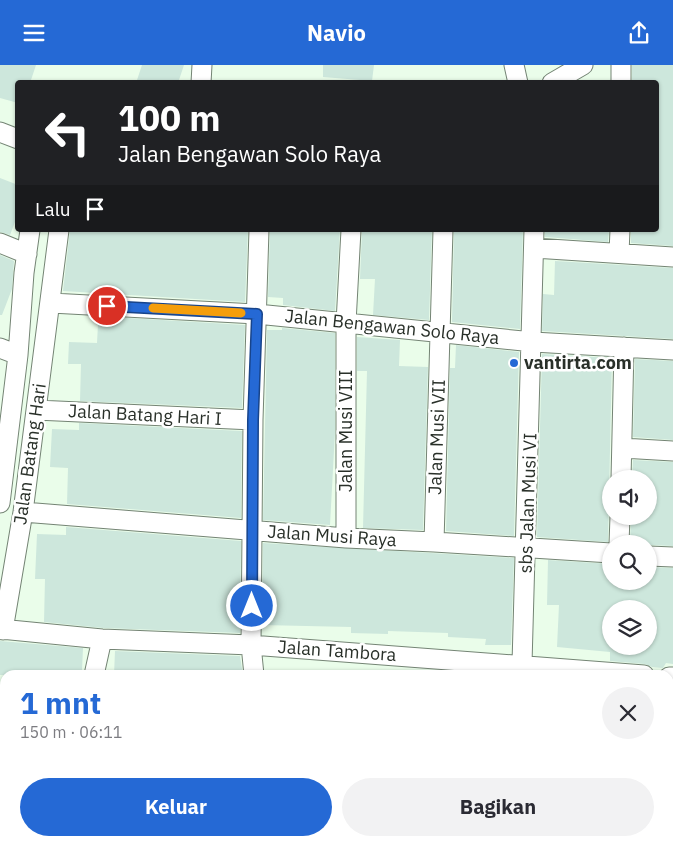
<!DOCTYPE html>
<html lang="id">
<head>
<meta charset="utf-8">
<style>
  :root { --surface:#fff; --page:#f2f2f3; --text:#2b2b33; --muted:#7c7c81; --accent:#2569d5 }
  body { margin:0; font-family:"IBM Plex Sans",sans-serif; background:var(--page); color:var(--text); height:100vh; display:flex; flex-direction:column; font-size:19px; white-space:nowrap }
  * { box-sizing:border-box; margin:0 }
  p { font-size:16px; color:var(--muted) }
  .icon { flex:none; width:28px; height:28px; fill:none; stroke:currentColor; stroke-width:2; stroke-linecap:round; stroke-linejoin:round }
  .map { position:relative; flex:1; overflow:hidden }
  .side { position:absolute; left:0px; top:605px; width:674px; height:176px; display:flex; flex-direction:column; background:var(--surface); border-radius:15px 15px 0 0; box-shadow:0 1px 4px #0004 }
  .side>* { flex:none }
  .hud { position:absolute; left:15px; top:15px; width:644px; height:152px; border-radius:5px; box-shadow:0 1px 4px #0004; background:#202124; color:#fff; overflow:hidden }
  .tools { position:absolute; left:602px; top:405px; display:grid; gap:10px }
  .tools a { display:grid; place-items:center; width:55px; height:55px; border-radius:50%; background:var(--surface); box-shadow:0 1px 4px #0004; font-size:25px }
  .pin { position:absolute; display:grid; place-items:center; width:42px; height:42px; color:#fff; margin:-21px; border:2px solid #fff; border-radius:50%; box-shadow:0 1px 5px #0007 }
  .me { position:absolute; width:55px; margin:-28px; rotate:0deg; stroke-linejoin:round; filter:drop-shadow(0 0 4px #0008) }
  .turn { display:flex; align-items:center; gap:18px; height:105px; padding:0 20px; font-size:22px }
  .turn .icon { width:65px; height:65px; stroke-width:2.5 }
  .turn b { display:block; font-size:35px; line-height:42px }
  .then { display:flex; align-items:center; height:48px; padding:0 20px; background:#0003; gap:10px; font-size:19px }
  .round { display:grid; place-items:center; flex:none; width:52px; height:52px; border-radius:26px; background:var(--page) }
  .summary { display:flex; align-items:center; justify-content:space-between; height:85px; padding:0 20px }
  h1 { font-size:30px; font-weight:700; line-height:38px; color:var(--accent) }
  .cta { display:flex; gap:10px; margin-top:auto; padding:10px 20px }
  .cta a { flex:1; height:58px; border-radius:30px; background:var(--accent); color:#fff; font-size:20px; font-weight:700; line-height:58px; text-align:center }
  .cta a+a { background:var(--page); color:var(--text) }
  header { display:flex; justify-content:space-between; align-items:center; height:65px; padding:0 20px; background:var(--accent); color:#fff; font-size:22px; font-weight:700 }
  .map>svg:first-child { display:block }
  .building { fill:#cde7dc; fill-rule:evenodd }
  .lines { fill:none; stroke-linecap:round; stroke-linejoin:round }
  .minor-casing { stroke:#748474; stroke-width:21 }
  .minor { stroke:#fff; stroke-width:19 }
  .route-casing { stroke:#18448a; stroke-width:12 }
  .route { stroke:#2569d5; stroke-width:9 }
  .slow { stroke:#f59e0b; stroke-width:9 }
  .poi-dot { fill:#2569d5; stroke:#fff; stroke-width:2 }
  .labels { text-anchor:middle; stroke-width:5; stroke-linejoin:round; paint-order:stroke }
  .street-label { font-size:18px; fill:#293029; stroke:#fff }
  .poi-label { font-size:18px; font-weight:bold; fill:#293029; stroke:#fff; text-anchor:start }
</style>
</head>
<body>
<header><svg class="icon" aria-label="menu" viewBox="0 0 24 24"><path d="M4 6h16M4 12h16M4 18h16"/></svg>Navio<svg class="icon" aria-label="share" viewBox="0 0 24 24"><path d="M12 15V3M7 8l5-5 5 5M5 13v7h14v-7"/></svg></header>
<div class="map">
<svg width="673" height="781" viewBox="0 0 673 781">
  <rect width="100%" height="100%" fill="#eafdea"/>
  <path class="building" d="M0 0H36L30 18H18V38L0 33Z
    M142 0H184L178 18H136Z
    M323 0H374L372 16 323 12Z
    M632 0H673V181L631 178V165H656V18H632Z
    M0 113 18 120V149L10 170 0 167Z
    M70 165H248L245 237 63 226Z
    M270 165H340L335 246 283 240V233L268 232Z
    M362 165H432L429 255 373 250 375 214H360Z
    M454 165H523L520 264 452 257Z
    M545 165H609L608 177 545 172Z
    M0 190 14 196 12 224 2 250H0Z
    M555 196 673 203V274L542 266 543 229 554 230Z
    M112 252 245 260 242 343 80 336 81 299H68L69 277 97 278 98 259 111 260Z
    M282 263 335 268V367L330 460 263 455 267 265H282Z
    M357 272 400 275 399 301 428 302 423 465 363 463 367 306H357Z
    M456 280 519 287 514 471 446 466 450 303H455Z
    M542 289 612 293 608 477 537 472Z
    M635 294 673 296V375L633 372Z
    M79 358 242 366 241 453 67 439 68 403 50 402 52 364 79 365Z
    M633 395 673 397V481L630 479 631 451H649V414H632Z
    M66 462 241 476 240 568 103 563 44 557 45 514H35L37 469 66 470Z
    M263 478 514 493 511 580H485L486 574 448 572V568L388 566V569L351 568V562L262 560Z
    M548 495 611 499V516H649V502L673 503V599L666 598 663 603 652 602 645 599 610 596V587L557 582 559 540H547ZM611 544H649V581H611Z
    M0 576 83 583 82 605H79V610H0Z
    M115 586 240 591 243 610H114Z"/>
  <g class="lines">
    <defs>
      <path id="minor" d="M514 0 518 18
        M201 18 202 0
        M552 18 583 0
        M621 18V0
        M0 67 18 74
        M0 178 27 189
        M534 183 673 192
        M619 188 620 165
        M51 238 257 249 533 277 673 285
        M0 283 18 290
        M36 345 253 355
        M622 383 673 386
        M621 414 624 282
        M0 438 18 290 24 208 30 165
        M23 447 346 473 434 477 611 488
        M346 473V258L351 165
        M434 477 443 165
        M619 479 620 451
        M649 491 673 492
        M0 564 102 574 251 580 644 610
        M3 565 23 447 59 165
        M522 599 534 165
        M94 610 102 574
        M254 610 251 580 253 355 259 165
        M669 612H673
        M0 650H5
        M669 732H673
        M0 757H5
        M14 776 51 781
        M121 776 205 781
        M274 776 275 781
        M392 776V781
        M497 776 498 781"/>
    </defs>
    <use href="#minor" class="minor-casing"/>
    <use href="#minor" class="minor"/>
  </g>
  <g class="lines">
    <defs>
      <path id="route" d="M107 241 257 249 253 355 252 541"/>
    </defs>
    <use href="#route" class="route-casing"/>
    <use href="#route" class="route"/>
    <path class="slow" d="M153 243 241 248"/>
  </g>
  <circle class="poi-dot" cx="514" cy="298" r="5"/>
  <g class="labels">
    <g class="street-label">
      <text transform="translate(392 262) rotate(6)" y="6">Jalan Bengawan Solo Raya</text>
      <text transform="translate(145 350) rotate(3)" y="6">Jalan Batang Hari I</text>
      <text transform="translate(346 366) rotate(-90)" y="6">Jalan Musi VIII</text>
      <text transform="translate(437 372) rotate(-88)" y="6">Jalan Musi VII</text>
      <text transform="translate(30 389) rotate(-82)" y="6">Jalan Batang Hari</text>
      <text transform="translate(528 438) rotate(-88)" y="6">sbs Jalan Musi VI</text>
      <text transform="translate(332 471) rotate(4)" y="6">Jalan Musi Raya</text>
      <text transform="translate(337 586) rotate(4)" y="6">Jalan Tambora</text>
    </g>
    <g class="poi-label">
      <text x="524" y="304">vantirta.com</text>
    </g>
  </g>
</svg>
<div class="tools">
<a><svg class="icon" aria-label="sound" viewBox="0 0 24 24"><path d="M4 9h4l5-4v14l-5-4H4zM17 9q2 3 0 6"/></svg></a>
<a><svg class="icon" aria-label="search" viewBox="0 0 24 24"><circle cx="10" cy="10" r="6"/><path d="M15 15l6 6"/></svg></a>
<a><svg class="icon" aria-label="layers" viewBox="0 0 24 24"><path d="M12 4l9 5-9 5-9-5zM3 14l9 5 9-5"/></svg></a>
</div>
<div class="pin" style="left:107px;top:241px;background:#d93025"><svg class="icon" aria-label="arrive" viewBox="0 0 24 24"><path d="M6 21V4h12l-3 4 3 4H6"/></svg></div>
<svg class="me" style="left:252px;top:541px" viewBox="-20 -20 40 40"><circle r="17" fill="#2569d5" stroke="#fff" stroke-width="3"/><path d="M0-11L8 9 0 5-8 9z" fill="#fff"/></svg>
<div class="hud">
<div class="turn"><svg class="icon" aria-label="left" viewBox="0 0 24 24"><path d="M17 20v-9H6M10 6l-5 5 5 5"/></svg><div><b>100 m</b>Jalan Bengawan Solo Raya</div></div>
<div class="then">Lalu<svg class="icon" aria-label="arrive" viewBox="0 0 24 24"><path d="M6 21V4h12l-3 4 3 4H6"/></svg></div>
</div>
<section class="side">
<div class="summary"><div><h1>1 mnt</h1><p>150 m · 06:11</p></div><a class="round"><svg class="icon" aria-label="close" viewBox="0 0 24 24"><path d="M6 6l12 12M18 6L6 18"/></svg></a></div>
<div class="cta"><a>Keluar</a><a>Bagikan</a></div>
</section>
</div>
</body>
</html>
